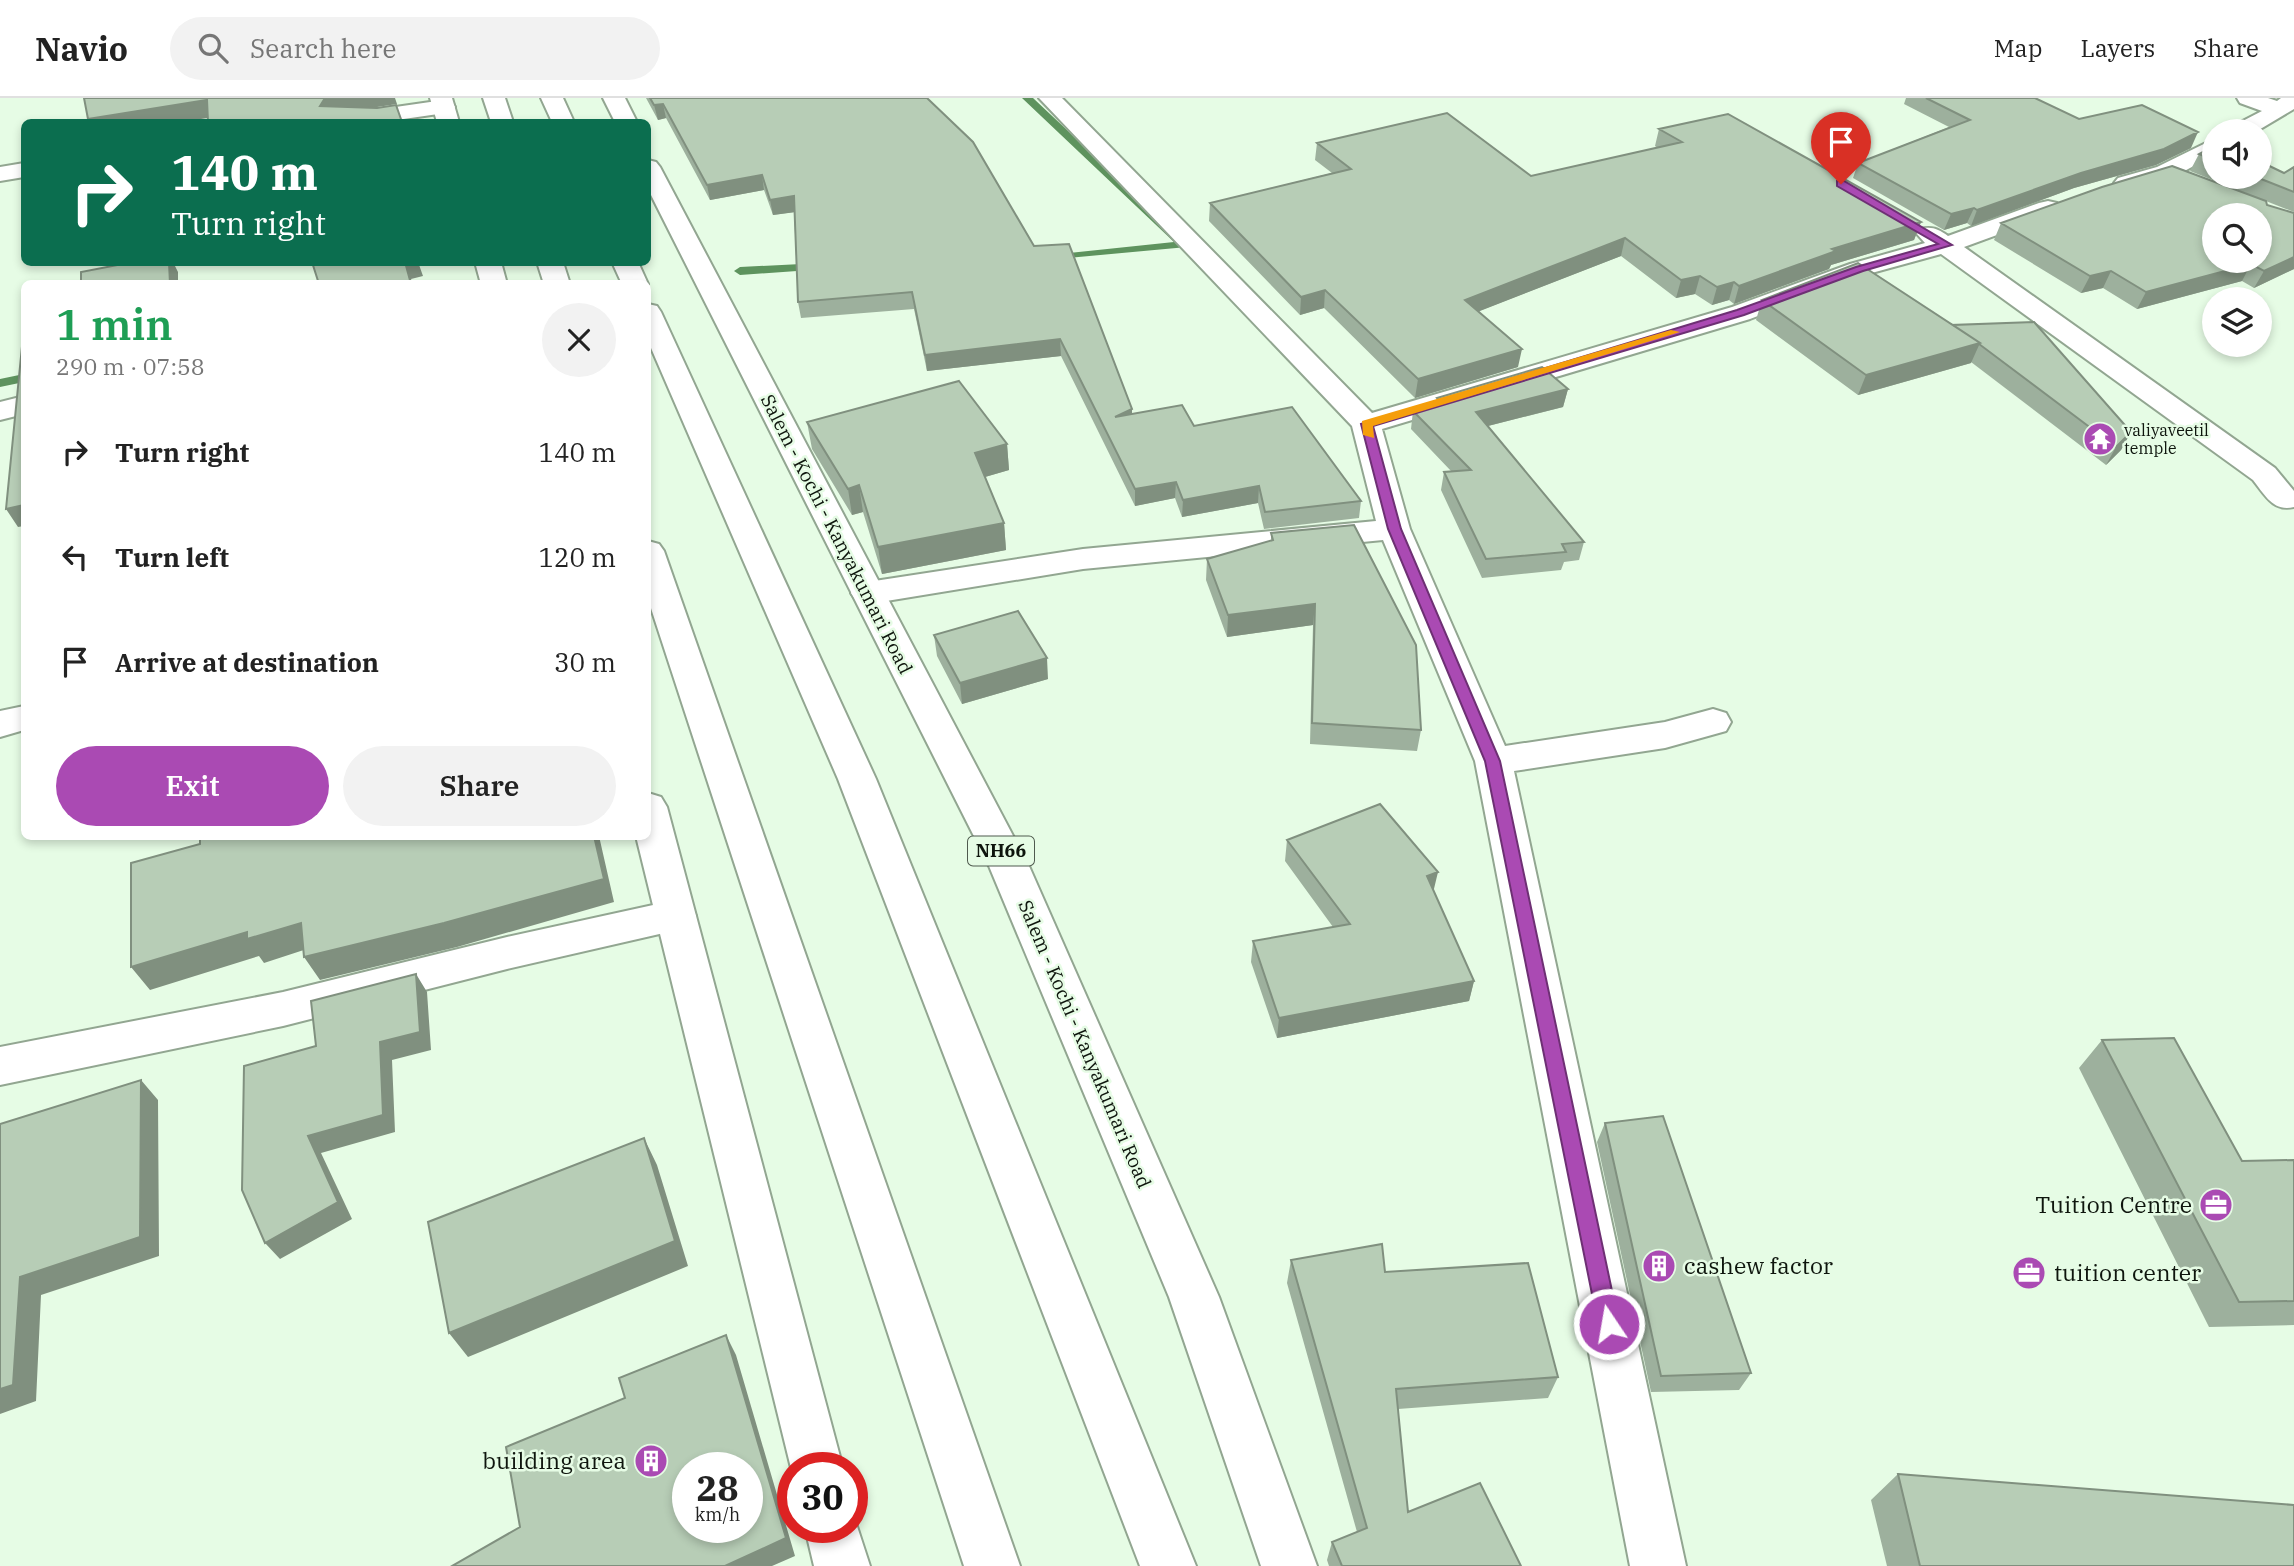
<!DOCTYPE html>
<html lang="en">
<head>
<meta charset="utf-8">
<style>
  :root { --surface:#fff; --page:#f2f2f2; --text:#222; --muted:#767676; --line:#e0e0e0; --accent:#aa4ab3 }
  body { margin:0; font-family:"IBM Plex Serif",serif; background:var(--page); color:var(--text); height:100vh; display:flex; flex-direction:column; font-size:26px; white-space:nowrap }
  * { box-sizing:border-box; margin:0 }
  p { font-size:23px; color:var(--muted) }
  .icon { flex:none; width:38px; height:38px; fill:none; stroke:currentColor; stroke-width:2; stroke-linecap:round; stroke-linejoin:round }
  .map { position:relative; flex:1; overflow:hidden }
  .drawer { position:absolute; left:21px; top:182px; width:630px; height:560px; display:flex; flex-direction:column; background:var(--surface); border-radius:10px; box-shadow:0 4px 10px #0003 }
  .drawer>* { flex:none }
  .banner { position:absolute; left:21px; top:21px; width:630px; height:147px; border-radius:10px; box-shadow:0 4px 10px #0003; background:#0b6e4f; color:#fff; overflow:hidden }
  .buttons { position:absolute; left:2202px; top:21px; display:grid; gap:14px }
  .buttons a { display:grid; place-items:center; width:70px; height:70px; border-radius:50%; background:var(--surface); box-shadow:0 4px 10px #0003; font-size:35px }
  .speed { position:absolute; left:672px; top:1354px; display:flex; gap:14px; font-size:35px; font-weight:700; text-align:center }
  .speed>* { display:grid; place-content:center; width:91px; height:91px; border-radius:50%; background:var(--surface); box-shadow:0 4px 10px #0003; line-height:1 }
  .speed small { font-size:18px; font-weight:400 }
  .speed .limit { border:10px solid #d22; background:#fff; color:#111 }
  .pin { position:absolute; display:grid; place-items:center; width:60px; height:60px; color:#fff; margin:-72px -30px; border-radius:50% 50% 50% 0; rotate:-45deg; box-shadow:0 0 7px #0007 }
  .pin .icon { rotate:45deg }
  .me { position:absolute; width:77px; margin:-38px; rotate:348deg; stroke-linejoin:round; filter:drop-shadow(0 0 5px #0008) }
  .turn { display:flex; align-items:center; gap:24px; height:147px; padding:0 35px; font-size:32px }
  .turn .icon { width:91px; height:91px; stroke-width:2.5 }
  .turn b { display:block; font-size:49px; line-height:60px }
  .round { display:grid; place-items:center; flex:none; width:74px; height:74px; border-radius:37px; background:var(--page) }
  .overview { display:flex; align-items:center; justify-content:space-between; height:119px; padding:0 35px }
  h1 { font-size:42px; font-weight:600; line-height:52px; color:#1e9e55 }
  .primary-button { display:flex; gap:14px; margin-top:auto; padding:14px 35px }
  .primary-button a { flex:1; height:80px; border-radius:42px; background:var(--accent); color:#fff; font-size:28px; font-weight:600; line-height:80px; text-align:center }
  .primary-button a+a { background:var(--page); color:var(--text) }
  ul { padding:0; list-style:none }
  li { display:flex; align-items:center; gap:21px; height:105px; padding:0 35px }
  li div { flex:1 }
  li b { display:block; font-size:26px }
  li em { font-style:normal }
  header { display:flex; align-items:center; gap:42px; box-sizing:border-box; height:98px; padding:0 35px; background:var(--surface); border-bottom:2px solid var(--line) }
  header strong { font-size:33px }
  nav { display:flex; gap:38px; margin-inline-start:auto; font-size:24px }
  .search { width:490px; height:63px; background:var(--page); display:flex; align-items:center; gap:18px; box-sizing:border-box; padding:0 24px; border-radius:38px; color:var(--muted); font-size:26px }
  .map>svg:first-child { display:block }
  .lines { fill:none; stroke-linecap:round; stroke-linejoin:round }
  .stream { fill:#5e935e; fill-rule:evenodd }
  .minor-casing { stroke:#92a691; stroke-width:4 }
  .highway-casing { stroke:#92a691; stroke-width:4 }
  .minor { fill:#fff; fill-rule:evenodd }
  .highway { fill:#fff; fill-rule:evenodd }
  .wall { fill:#9db09d }
  .shaded-wall { fill:#80907f }
  .building { fill:#b7cdb6; stroke:#80907f; stroke-width:2; fill-rule:evenodd }
  .route { fill:#aa4ab3; stroke:#6e3074; stroke-width:2 }
  .slow { fill:#f59e0b }
  .labels { text-anchor:middle; stroke-width:5; stroke-linejoin:round; paint-order:stroke }
  .far-poi-label { font-size:16px; fill:#0e150d; stroke:#e6fce5; text-anchor:start }
  .shield { fill:#e6fce5; stroke:#4f5a4e; stroke-width:2 }
  .shield-label { font-size:18px; font-weight:bold; fill:#0e150d }
  .street-label { font-size:19px; fill:#0e150d; stroke:#e6fce5 }
  .near-poi-label { font-size:23px; fill:#0e150d; stroke:#e6fce5; text-anchor:end }
</style>
</head>
<body>
<header>
<strong>Navio</strong>
<div class="search"><svg class="icon" aria-label="search" viewBox="0 0 24 24"><circle cx="10" cy="10" r="6"/><path d="M15 15l6 6"/></svg>Search here</div>
<nav><a>Map</a><a>Layers</a><a>Share</a></nav>
</header>
<div class="map">
<svg width="2294" height="1468" viewBox="0 0 2294 1468">
  <rect width="100%" height="100%" fill="#e6fce5"/>
  <g class="lines">
    <path class="stream" d="M1022 0H1033L1187 145V149L1046 162 1044 160 1050 157 1174 144Z
      M821 165 825 167V171L740 177 734 173 740 169Z
      M24 276V284L0 289V281Z"/>
    <defs>
      <path id="minor" d="M1039 0H1062L1372 315 1732 209 1850 166 1925 145 1917 136 1920 131C1932 128 1938 131 1948 138L2039 105 2048 103 2057 105 2060 110 2057 115 1964 149 2275 370 2294 393V409C2273 414 2265 397 2253 382L1941 156 1868 176 1750 221 1382 331 1410 431 1505 648 1665 624 1713 611 1726 615 1731 624 1726 633 1665 650 1514 673 1686 1468H1630L1475 663 1383 442 1083 471 868 506 856 502 851 495 856 488 868 484 1083 451 1376 423 1352 328Z
        M2237 0H2268L2277 3 2281 0H2294V11L2257 33H2230L2233 28 2262 13 2240 5Z
        M444 2 452 4 455 9 452 14 383 24H329L332 19 340 17Z
        M2214 41V57C2190 70 2145 97 2118 90L2114 85 2118 80 2157 69Z
        M24 65V79L0 83V69Z
        M24 298V316L0 322V304Z
        M24 608V632L0 639V613Z
        M676 802 690 807 696 818 690 829 507 871 283 928 0 987V949L283 894 507 839Z"/>
      <path id="highway" d="M430 0H452L459 24H437Z
        M483 0H505L513 24H491Z
        M541 0H563L574 24H552Z
        M603 0H625L637 24H615Z
        M648 62 656 64 660 69 1029 768 1219 1199 1317 1468H1261L1169 1199 989 768 648 91Z
        M475 164H501L507 186H481Z
        M537 164H563L570 186H544Z
        M612 164H638L648 186H622Z
        M648 206 657 208 661 214 876 681 1196 1468H1140L838 681 648 243Z
        M648 443 659 446 664 453 1020 1468H964L648 501Z
        M648 695 661 699 667 709 843 1370H793V1375L791 1370 636 738H648Z
        M852 1413 870 1468H814L805 1430H852Z"/>
    </defs>
    <use href="#minor" class="minor-casing"/>
    <use href="#highway" class="highway-casing"/>
    <use href="#minor" class="minor"/>
    <use href="#highway" class="highway"/>
  </g>
  <path class="wall" d="M646 0H927L1132 316 1194 328 1361 403 1359 420 1264 431 1258 405 1182 419 1175 400 1135 408 1061 258 927 273 914 211 801 220 798 204 794 114 773 117 764 92 710 102 666 20 658 22Z
    M1906 0H2035L2079 21 2191 50 2156 67 2074 90 1971 128 1967 125 1944 132 1853 80 1858 65 1949 29 1904 6Z
    M1659 31 1921 124 1914 142 1831 167 1829 171 1734 206 1729 202 1712 207 1695 196 1676 200 1621 158 1479 213 1518 269 1415 300 1324 210 1300 217 1209 123 1210 105 1332 75 1315 62 1317 45 1531 78 1658 50 1655 48Z
    M2214 48V79H2259L2284 75 2294 69V114L2190 73 2199 56Z
    M2267 107 2294 115V171L2254 190 2242 183 2137 211 2103 190 2081 195 1994 142 2001 125Z
    M1762 202 1953 227 2131 334 2121 352 2106 367 1971 264V265L1858 297 1756 222Z
    M1568 291 1563 309 1488 328 1584 444 1579 462 1564 464 1561 472 1482 480 1441 392 1444 374 1451 373 1411 331 1413 313 1436 308 1437 300Z
    M807 324 1007 346 1009 372 985 379 1004 425 1006 452 882 476 863 414 852 417 812 351Z
    M1271 435 1421 632 1417 653 1310 646 1313 527 1227 539 1206 482 1207 461 1271 443Z
    M934 537 1048 581 962 606 937 558Z
    M1287 742 1433 793 1474 883 1469 903 1277 940 1251 864 1253 843 1333 829 1285 763Z
    M2102 942 2242 1063 2294 1062V1227L2209 1229 2079 970Z
    M1605 1025 1751 1275 1739 1292 1651 1294 1597 1044Z
    M1291 1162 1385 1174 1558 1279 1548 1300 1398 1311 1408 1414 1521 1468H1329L1327 1462 1332 1444 1357 1434 1287 1185Z
    M1898 1376 2294 1468H1887L1871 1402Z"/>
  <path class="shaded-wall" d="M325 0H395L397 6 331 16 320 8Z
    M207 2 215 19 180 24H90L88 21Z
    M663 6 666 20 658 22 654 7Z
    M2198 34 2191 50 2156 67 2074 90 1971 128 1977 112Z
    M762 77 764 92 710 102 707 87Z
    M794 98 796 114 773 117 770 102Z
    M1974 110 1967 125 1944 132 1951 116Z
    M1921 124 1914 142 1831 167 1829 171 1734 206 1739 188 1832 151Z
    M1625 140 1621 158 1462 220 1465 202Z
    M2294 159V171L2254 190 2264 173Z
    M169 164H173L178 174V186H170Z
    M405 164H418L423 178 411 181 413 186H411Z
    M2251 166 2242 183 2137 211 2146 194Z
    M2111 173 2103 190 2081 195 2090 178Z
    M1700 178 1695 196 1676 200 1681 182Z
    M1734 184 1729 202 1712 207 1717 189Z
    M1325 192 1324 210 1300 217 1301 199Z
    M1060 241 1061 258 927 273 925 257Z
    M1980 245 1971 265 1858 297 1866 277Z
    M1522 251 1518 269 1415 300 1418 281Z
    M1568 291 1563 309 1472 332 1476 314Z
    M1132 311V328L1115 319Z
    M2131 334 2121 352 2106 367 2116 349Z
    M1007 346 1009 372 978 381 975 355Z
    M1176 384 1175 400 1135 408V391Z
    M859 387 863 414 852 417 848 391Z
    M1259 388 1258 405 1182 419 1183 402Z
    M24 407V428L18 429 6 411Z
    M1004 425 1006 452 882 476 878 449Z
    M1315 506 1313 527 1227 539 1228 517Z
    M1047 560 1048 581 962 606 960 585Z
    M594 738H599L614 804 457 849 320 882 304 859Z
    M1438 774 1433 795 1427 778Z
    M301 825 316 848 264 865 259 858 150 892 131 869 247 834Z
    M416 876 427 894 431 952 392 962 395 1034 321 1055 352 1121 280 1161 265 1145 308 1038 380 944Z
    M1474 883 1469 903 1277 940 1279 920Z
    M141 982 158 1002 159 1158 41 1197 36 1303 0 1316V1291L20 1179Z
    M644 1040 657 1067 688 1168 468 1259 449 1235Z
    M726 1237 736 1257 795 1458 772 1468H725Z"/>
  <path class="building" d="M84 0H325L320 8 377 10 396 7 402 24H208L207 2 88 21Z
    M650 0H927L973 44 1034 148 1069 146 1132 311 1115 319 1182 307 1194 328 1292 309 1361 403 1265 414 1259 388 1183 402 1176 384 1135 391 1060 241 925 257 912 194 798 204 794 98 770 102 762 77 707 87 663 6 654 7Z
    M1926 0H2035L2079 21 2142 7 2198 34 2164 51 2081 75 1977 112 1974 110 1951 116 1858 65 1970 22Z
    M1447 15 1531 78 1682 44 1659 31 1728 16 1921 124 1832 151 1836 153 1739 188 1734 184 1717 189 1700 178 1681 182 1625 140 1465 202 1522 251 1418 281 1325 192 1301 199 1210 105 1351 71 1317 45Z
    M2214 48V62L2199 56Z
    M2259 63 2284 75 2294 69V94L2256 79H2259Z
    M2172 68 2266 103 2267 107 2294 115V159L2264 173 2251 166 2146 194 2111 173 2090 178 2001 125 2102 89ZM2214 117H2259V163H2214Z
    M133 164H169L170 186H81V174Z
    M312 164H405L411 186H319Z
    M1858 165 1980 245 1866 277 1762 202Z
    M2034 224 2131 334 2116 349 1979 246 1980 245 1953 227Z
    M24 228V407L6 411Z
    M1542 269 1568 291 1476 314 1584 444 1562 446 1566 454 1486 461 1444 374 1471 372 1413 313 1443 306 1437 300Z
    M959 283 1007 346 975 355 1004 425 878 449 859 387 848 391 807 324Z
    M1354 427 1416 547 1421 632 1312 625 1315 506 1228 517 1207 461 1273 442 1271 435Z
    M1018 513 1047 560 960 585 934 537Z
    M1380 706 1438 774 1427 778 1474 883 1279 920 1253 843 1350 826 1287 742Z
    M200 738H594L604 781 444 825 304 859 301 825 247 841V834L131 869V765L200 746Z
    M416 876 420 934 380 944 383 1017 308 1038 338 1104 265 1145 242 1092 244 968 316 948 311 903Z
    M2174 940 2242 1063 2294 1062V1203L2239 1204 2102 942Z
    M141 982 140 1139 20 1179 13 1287 0 1291V1026Z
    M1663 1018 1751 1275 1661 1278 1605 1025Z
    M644 1040 675 1143 449 1235 428 1124Z
    M1382 1146 1385 1174 1528 1165 1558 1279 1396 1291 1408 1414 1480 1385 1521 1468H1342L1332 1444 1367 1430 1291 1162Z
    M726 1237 786 1440 725 1468H452L520 1429 506 1349 625 1300 619 1280ZM688 1370H747V1430H688Z
    M1898 1376 2294 1407V1468H1920Z"/>
  <path class="route" d="M1837 83H1844L1952 147 1863 173 1744 217 1373 328 1401 431 1500 663 1619 1226 1616 1233 1609 1236 1601 1233 1598 1226 1485 663 1388 431 1361 326 1737 212 1856 169 1938 146 1837 88Z"/>
  <path class="slow" d="M1671 232 1680 234 1373 328 1374 340 1363 337 1362 323Z"/>
  <defs>
    <symbol id="temple-disc" viewBox="-11 -11 22 22"><circle r="9.5" fill="#aa4ab3" stroke="#e6fce5"/><path d="M0-6L5-2H3V0L6.5 2.5H4V6H1.5V3h-3V6H-4V2.5H-6.5L-3 0V-2H-5Z" fill="#fff"/></symbol>
    <symbol id="office-disc" viewBox="-11 -11 22 22"><circle r="9.5" fill="#aa4ab3" stroke="#e6fce5"/><path d="M-6-3h4V-5.5h4V-3h4V5H-6ZM-1-4.5V-3h2v-1.5ZM-6 0V1H6V0Z" fill="#fff"/></symbol>
    <symbol id="building-disc" viewBox="-11 -11 22 22"><circle r="9.5" fill="#aa4ab3" stroke="#e6fce5"/><path d="M-4-6H4V6H1V3H-1V6H-4ZM-2.5-4.3h1.7v1.8h-1.7ZM.8-4.3h1.7v1.8H.8ZM-2.5-1h1.7V.8h-1.7ZM.8-1h1.7V.8H.8Z" fill="#fff"/></symbol>
  </defs>
  <g fill-rule="evenodd">
    <use href="#temple-disc" x="2081" y="322" width="38" height="38"/>
    <use href="#office-disc" x="2197" y="1088" width="38" height="38"/>
    <use href="#building-disc" x="1640" y="1149" width="38" height="38"/>
    <use href="#office-disc" x="2010" y="1156" width="38" height="38"/>
    <use href="#building-disc" x="632" y="1344" width="38" height="38"/>
  </g>
  <g class="labels">
    <g class="far-poi-label">
      <text x="2124" y="338">valiyaveetil<tspan x="2124" dy="18">temple</tspan></text>
    </g>
    <rect class="shield" x="968" y="738.5" width="66" height="29" rx="5"/>
    <g class="shield-label">
      <text x="1001" y="759">NH66</text>
    </g>
    <g class="street-label">
      <text transform="translate(837 436) rotate(63)" y="7">Salem - Kochi - Kanyakumari Road</text>
      <text transform="translate(1085 946) rotate(67)" y="7">Salem - Kochi - Kanyakumari Road</text>
    </g>
    <g class="near-poi-label">
      <text x="2192" y="1115">Tuition Centre</text>
      <text x="1684" y="1176" text-anchor="start">cashew factor</text>
      <text x="2054" y="1183" text-anchor="start">tuition center</text>
      <text x="626" y="1371">building area</text>
    </g>
  </g>
</svg>
<div class="buttons">
<a><svg class="icon" aria-label="sound" viewBox="0 0 24 24"><path d="M4 9h4l5-4v14l-5-4H4zM17 9q2 3 0 6"/></svg></a>
<a><svg class="icon" aria-label="search" viewBox="0 0 24 24"><circle cx="10" cy="10" r="6"/><path d="M15 15l6 6"/></svg></a>
<a><svg class="icon" aria-label="layers" viewBox="0 0 24 24"><path d="M12 4l9 5-9 5-9-5zM3 14l9 5 9-5"/></svg></a>
</div>
<div class="speed"><div>28<small>km/h</small></div><div class="limit">30</div></div>
<div class="pin" style="left:1841px;top:86px;background:#d93025"><svg class="icon" aria-label="arrive" viewBox="0 0 24 24"><path d="M6 21V4h12l-3 4 3 4H6"/></svg></div>
<svg class="me" style="left:1609px;top:1226px" viewBox="-20 -20 40 40"><circle r="17" fill="#aa4ab3" stroke="#fff" stroke-width="3"/><path d="M0-11L8 9 0 5-8 9z" fill="#fff"/></svg>
<div class="banner">
<div class="turn"><svg class="icon" aria-label="right" viewBox="0 0 24 24"><path d="M7 20v-9h11M14 6l5 5-5 5"/></svg><div><b>140 m</b>Turn right</div></div>
</div>
<section class="drawer">
<div class="overview"><div><h1>1 min</h1><p>290 m · 07:58</p></div><a class="round"><svg class="icon" aria-label="close" viewBox="0 0 24 24"><path d="M6 6l12 12M18 6L6 18"/></svg></a></div>
<ul>
<li><svg class="icon" aria-label="right" viewBox="0 0 24 24"><path d="M7 20v-9h11M14 6l5 5-5 5"/></svg><div><b>Turn right</b></div><em>140 m</em></li>
<li><svg class="icon" aria-label="left" viewBox="0 0 24 24"><path d="M17 20v-9H6M10 6l-5 5 5 5"/></svg><div><b>Turn left</b></div><em>120 m</em></li>
<li><svg class="icon" aria-label="arrive" viewBox="0 0 24 24"><path d="M6 21V4h12l-3 4 3 4H6"/></svg><div><b>Arrive at destination</b></div><em>30 m</em></li>
</ul>
<div class="primary-button"><a>Exit</a><a>Share</a></div>
</section>
</div>
</body>
</html>
